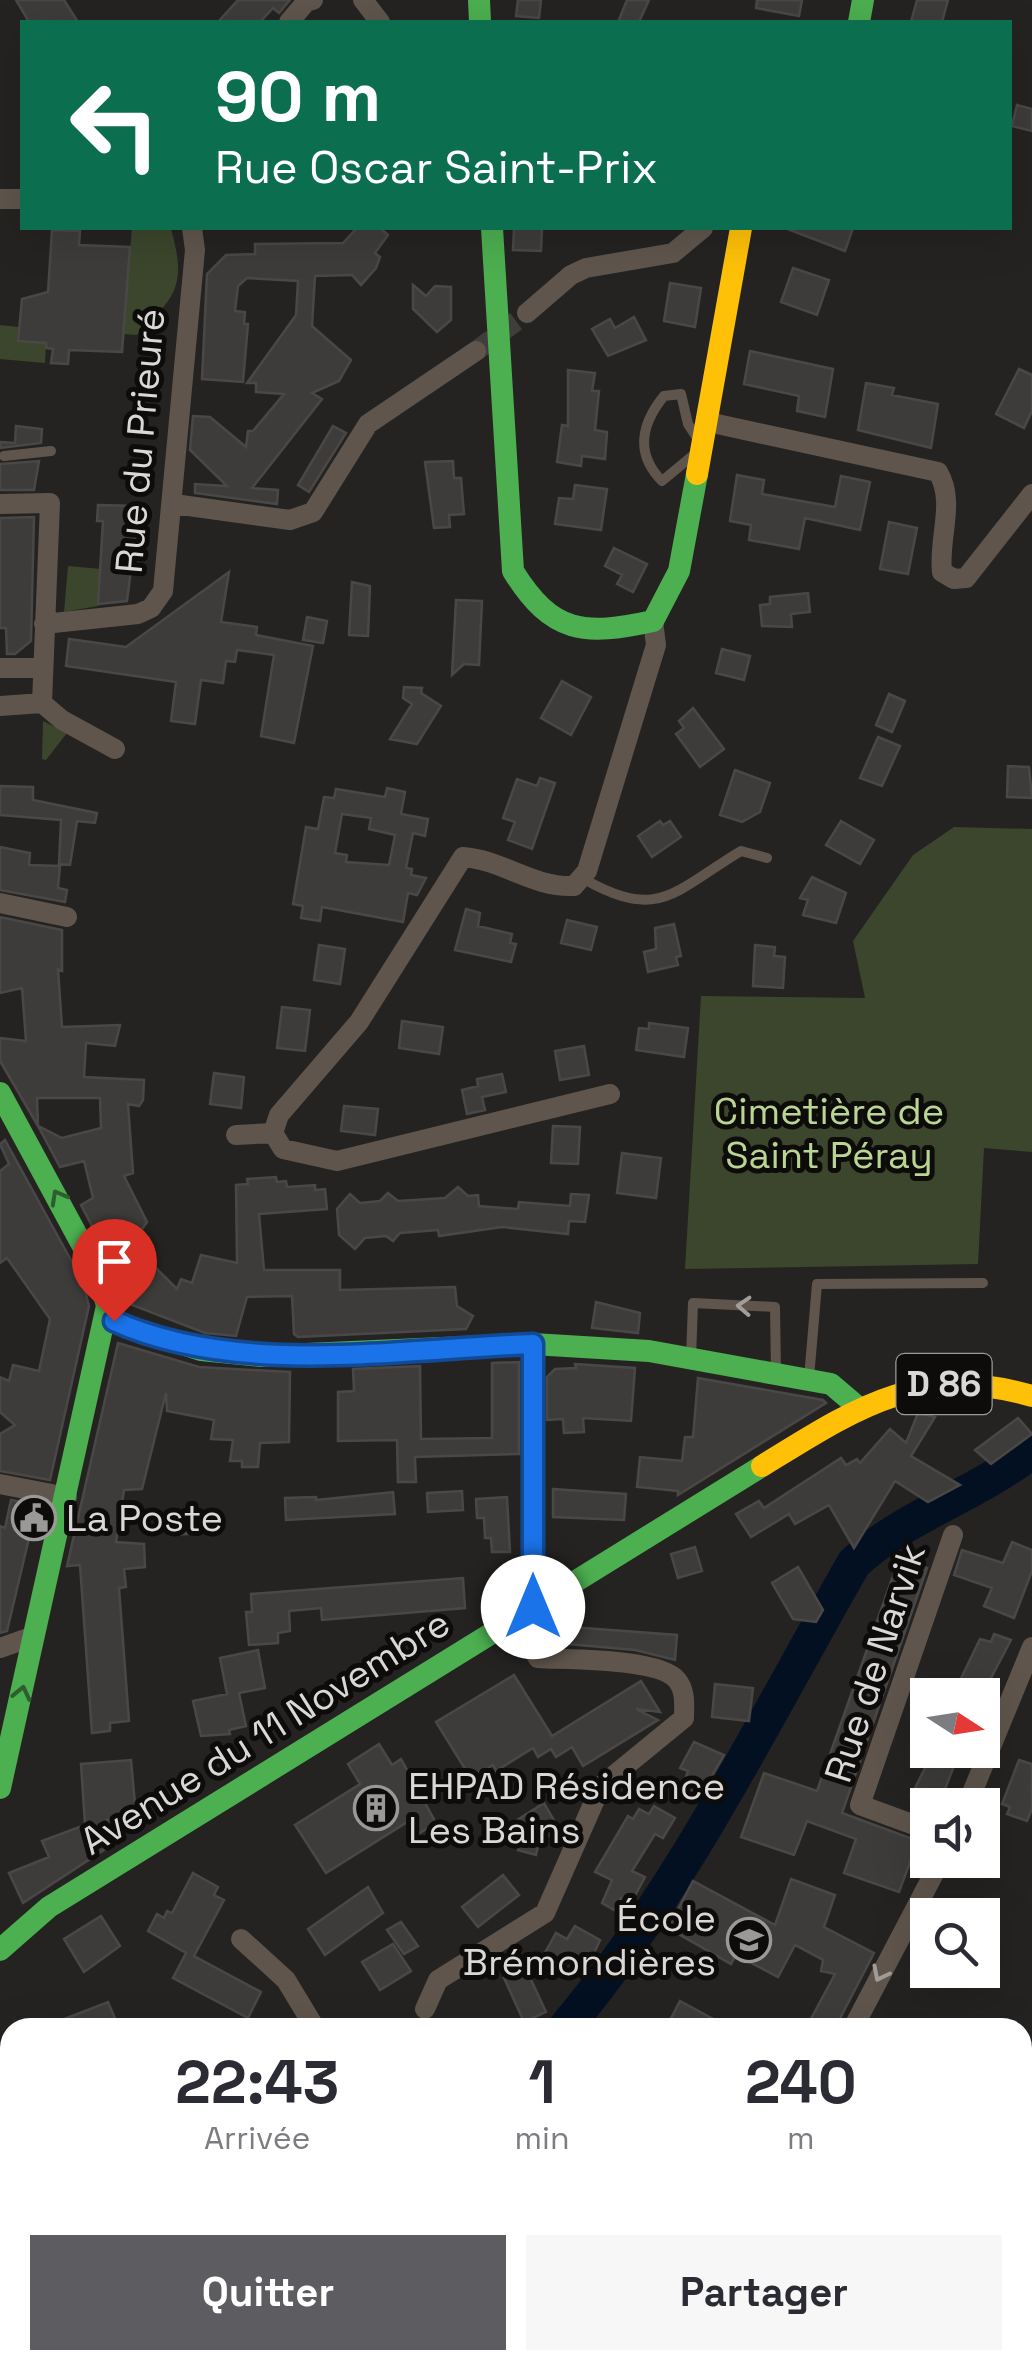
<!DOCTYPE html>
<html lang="fr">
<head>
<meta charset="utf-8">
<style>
  :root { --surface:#fff; --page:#f7f7f7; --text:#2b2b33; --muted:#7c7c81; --accent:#5d5c60 }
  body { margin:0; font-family:"Space Grotesk",sans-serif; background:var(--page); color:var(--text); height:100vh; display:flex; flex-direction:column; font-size:38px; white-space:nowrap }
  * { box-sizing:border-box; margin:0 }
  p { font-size:32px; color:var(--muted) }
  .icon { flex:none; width:55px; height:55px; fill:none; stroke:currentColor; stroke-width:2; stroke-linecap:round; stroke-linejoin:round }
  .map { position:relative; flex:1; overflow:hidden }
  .side { position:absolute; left:0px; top:2018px; width:1032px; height:352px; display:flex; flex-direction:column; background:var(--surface); border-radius:30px 30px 0 0; box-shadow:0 10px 40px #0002 }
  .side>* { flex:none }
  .banner { position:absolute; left:20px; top:20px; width:992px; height:210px; border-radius:0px; box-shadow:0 10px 40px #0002; background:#0b6e4f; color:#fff; overflow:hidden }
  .needle { width:65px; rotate:102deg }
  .controls { position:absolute; left:910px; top:1678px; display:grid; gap:20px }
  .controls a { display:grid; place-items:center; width:90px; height:90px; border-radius:0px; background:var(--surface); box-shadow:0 10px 40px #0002; font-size:50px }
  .pin { position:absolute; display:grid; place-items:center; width:85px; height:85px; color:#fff; margin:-102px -42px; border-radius:50% 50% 50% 0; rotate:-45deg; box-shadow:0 0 10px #0007 }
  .pin .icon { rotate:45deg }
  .me { position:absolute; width:110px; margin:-55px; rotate:0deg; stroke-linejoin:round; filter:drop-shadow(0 0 8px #0008) }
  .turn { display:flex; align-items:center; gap:35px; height:210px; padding:0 30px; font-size:45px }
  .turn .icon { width:130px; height:130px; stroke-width:2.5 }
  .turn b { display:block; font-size:70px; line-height:85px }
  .eta { display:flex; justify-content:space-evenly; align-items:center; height:170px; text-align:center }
  .eta b { font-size:60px; font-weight:700; line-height:70px }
  .primary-button { display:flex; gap:20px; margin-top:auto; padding:20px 30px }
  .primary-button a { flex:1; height:115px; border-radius:0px; background:var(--accent); color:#fff; font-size:40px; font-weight:700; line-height:115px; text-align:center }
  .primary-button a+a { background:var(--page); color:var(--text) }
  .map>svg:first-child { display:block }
  .green { fill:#3b462c }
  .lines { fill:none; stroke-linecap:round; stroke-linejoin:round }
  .river { stroke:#031022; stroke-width:35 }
  .building { fill:#3d3c3b; stroke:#494847; stroke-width:2.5; fill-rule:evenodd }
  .street-tunnel { stroke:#3f3e3c; stroke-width:20; stroke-dasharray:20 10; stroke-linecap:butt }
  .lane { stroke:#5f554d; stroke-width:10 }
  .street { stroke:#5f554d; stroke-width:20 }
  .fast { stroke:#4caf50; stroke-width:22 }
  .slow { stroke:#ffc107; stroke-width:22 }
  .oneway { stroke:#2c5e2e }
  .oneway2 { stroke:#a39d99 }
  .route-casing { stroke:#114b97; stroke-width:25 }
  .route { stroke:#1a73e8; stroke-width:18 }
  .labels { text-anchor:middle; stroke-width:10; stroke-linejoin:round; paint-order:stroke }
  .shield { fill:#0d0c0b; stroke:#9c9b9a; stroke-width:2.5 }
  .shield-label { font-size:35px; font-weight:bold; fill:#dad8d7 }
  .street-label { font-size:38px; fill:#dad8d7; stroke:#0d0c0b }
  .park-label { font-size:38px; fill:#bad592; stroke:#0d0c0b }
  .poi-label { font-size:38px; fill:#dad8d7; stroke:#0d0c0b; text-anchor:start }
</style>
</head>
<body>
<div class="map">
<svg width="1032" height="2368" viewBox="0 0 1032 2368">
  <rect width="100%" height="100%" fill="#242321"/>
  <path class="green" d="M132 228 171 229C187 285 176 297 137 335L123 334Z
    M0 325 19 327V341L46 343 45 363 0 359Z
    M68 566 101 569 98 606 64 612Z
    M43 721 67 733 46 760 42 759Z
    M954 827 1032 829V1152L984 1148 978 1264 685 1269 701 996 865 998 853 941 913 855Z"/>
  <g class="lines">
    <path class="river" d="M565 2028C682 1889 764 1720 854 1563 904 1516 975 1496 1032 1451
      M340 2368 348 2360"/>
  </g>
  <path class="building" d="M16 0H64L78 22H29Z
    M238 0H290L279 13 273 8 260 22H218Z
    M518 0H541L539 18 516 16Z
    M627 0H649L639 22H618Z
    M757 0H802L799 16 756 8Z
    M917 0H948L942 22H911Z
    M1017 105 1032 109V131L1012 126Z
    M357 228H380L388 235 375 253 380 257 376 268 361 285 352 275 315 276 312 326 351 360 339 381 312 393 322 399 252 488 278 490 277 504 195 493V484L227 486 190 450 193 416 210 417 246 447 248 431H253L284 394 256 392V383H247L296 315 298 281 247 278 238 286 235 311 245 312 244 324H248L243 382 202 379 207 274 226 255 255 254V244L343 243Z
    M514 228H542L541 251 513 250Z
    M785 228H853L845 251Z
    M52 230 80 231 79 245 130 247 122 352 69 350 68 364 51 363 53 349 46 348V343L18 341 22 299 48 292Z
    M793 268 829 280 817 315 781 302Z
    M670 283 701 288 695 327 664 321Z
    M413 285 426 296 435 286 451 287V320L437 332 413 309Z
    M634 317 646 340 608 356 592 329 610 319 615 328Z
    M750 351 833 369 825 417 797 411 799 396 744 384Z
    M1019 369 1032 375V411L1024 428 996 414Z
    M568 370 595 373 592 391H599L595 430 607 432 605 459 582 456 581 466 557 462 562 425 568 426Z
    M866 383 894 388 892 395 938 404 931 448 858 430Z
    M16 426 42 429 41 443 0 448V442L15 443Z
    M333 426 346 433 309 492 298 485Z
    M39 461 34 490H0V464Z
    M453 461 454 478H461L464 514 449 515 450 527 434 528 425 462Z
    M737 475 764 480 762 494 835 507 841 476 870 482 860 530 805 518 799 549 749 540 751 525 730 521Z
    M575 485 607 489 601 530 555 524 559 498 573 499Z
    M98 505 139 506 127 601 98 604 103 521H97Z
    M34 517 31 641 15 654H7L6 628H0V518Z
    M889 522 917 528 908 574 880 569Z
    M614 548 647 564 633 592 617 584 622 575 605 566Z
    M229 572 221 622 257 627 256 635 313 646 294 743 261 736 274 655 237 650 235 662 226 661 223 683 201 680 195 724 171 721 176 682 66 666 69 639 126 647Z
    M352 582 370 586 368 636 349 635Z
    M808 593 810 612 791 614 792 627 762 626 760 605 770 604V597Z
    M456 600 482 601 479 665 464 664 452 675Z
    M307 617 327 621 323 643 303 640Z
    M722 649 750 656 744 680 716 673Z
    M562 681 591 697 571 735 541 718Z
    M404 687 422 688 421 693 441 706 417 744 390 739 412 704 403 698Z
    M889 694 905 701 892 732 876 725Z
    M693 708 724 749 700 767 676 734 684 728 679 721Z
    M878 737 900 746 882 786 860 778Z
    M1008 766 1029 767 1032 798 1007 797Z
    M735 770 770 783 760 812 742 822 720 815Z
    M540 778 555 783 532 849 508 840 515 822 503 818 517 779 537 786Z
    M0 786 33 787V800L97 813 95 823 77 821 70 865 59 864 61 820 0 815Z
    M387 788 405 792 401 814 428 819 425 836 413 833 406 868 412 869 411 875 426 878 417 895 408 893 403 922 322 907 320 921 301 918 303 906 293 904 306 827 318 829 324 797 334 798 336 789 385 797ZM342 814 371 818 369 829 395 835 389 865 346 862 347 855 335 853Z
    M660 821 663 825 670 821 681 837 652 857 638 836Z
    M841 821 874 840 860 864 826 845Z
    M0 847 30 853 29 865 60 866 58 888 67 890 65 902 0 890Z
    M812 877 846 893 836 923 803 915 808 900 800 898Z
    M466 909 480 913 478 926 512 934 510 943 516 944 511 962 455 950Z
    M0 917 62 930V971L58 969 62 1027 120 1025 115 1046 86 1043 84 1077 144 1080 143 1100 139 1106 128 1104 133 1173 124 1176 147 1222 132 1244 177 1289 181 1279 192 1283 201 1255 237 1263 236 1185 248 1184 247 1179 276 1177 277 1182 286 1181 287 1187 315 1185V1190L325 1189 327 1209 259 1214 264 1270H340V1290L455 1287 457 1306 473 1316 466 1329 298 1337 294 1334 292 1296 247 1297 236 1336 205 1333 132 1305 123 1297 114 1268 81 1205 93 1198 84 1161 60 1167 38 1126 62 1138 101 1128 100 1098H37L38 1126 0 1061V1038L26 1041 22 988 0 993Z
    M567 920 597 927 591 950 561 943Z
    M674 924 681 956 676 957 678 965 648 972 644 952 656 949 655 928Z
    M319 945 345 949 340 984 314 980Z
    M755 945 775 947 774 956 785 957 783 988 753 986Z
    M282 1007 310 1010 305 1051 277 1048Z
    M402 1021 443 1027 439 1054 399 1048Z
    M649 1023 688 1028 684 1057 636 1050 639 1028 649 1029Z
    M584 1046 589 1075 560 1080 555 1051Z
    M214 1073 244 1077 241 1108 210 1104Z
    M502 1074 506 1092 482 1097 485 1110 467 1114 462 1090 478 1086 477 1079Z
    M344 1106 378 1109 375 1135 341 1131Z
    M553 1126 580 1127 578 1164 551 1163Z
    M5 1140 83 1282 89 1306 50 1480 0 1471V1434L15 1425 0 1412V1377L9 1381 13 1365 39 1371 50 1319 7 1258 0 1263V1171L9 1164 0 1144Z
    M622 1153 661 1158 656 1198 617 1193Z
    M458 1187 468 1196 478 1195 479 1206 518 1209 519 1202 570 1206 571 1194 589 1195 585 1222 569 1221 568 1234 502 1227 439 1236 438 1230 400 1233 393 1241 386 1236 365 1238 355 1249 339 1235 337 1209 350 1194 360 1203 380 1201 388 1193 398 1201 445 1198Z
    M596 1302 640 1313 638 1333 592 1328Z
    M118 1343 199 1367 290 1372 289 1442 260 1443 258 1467H242V1461H230L233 1440 211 1439 214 1420 167 1411 166 1393 142 1489 124 1490 116 1542 144 1544 145 1567 124 1569 126 1587 119 1588 129 1721 110 1723V1731L92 1733 80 1565 67 1566Z
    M519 1362V1454L415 1457 416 1482H398L397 1440 338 1441V1392L354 1391 353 1369 420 1366 421 1439 492 1438V1363Z
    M575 1364 635 1368 631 1421 583 1418 584 1432 564 1433 563 1419 547 1420V1377L555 1369 576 1368Z
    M698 1378 823 1400 826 1403 678 1495V1491L637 1487 640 1457 682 1461 685 1437H693Z
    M918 1413 935 1417 911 1456 960 1485 928 1502 895 1481 854 1548 829 1505 795 1524 789 1514 751 1537 736 1514 759 1501 764 1508 841 1458 846 1465 857 1459 860 1463 890 1429 906 1443Z
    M1018 1418 1032 1434 991 1464 975 1450Z
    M553 1489 626 1494 624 1520 553 1517Z
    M462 1491 463 1510 428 1512 427 1493Z
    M393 1492 395 1514 286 1520 285 1498 316 1497V1500Z
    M507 1497 510 1552H492L491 1538H485L484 1518H477L476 1499Z
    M11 1500 45 1507 38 1536 30 1534 7 1631 0 1633V1526L5 1528Z
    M169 1511 186 1512 187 1534 170 1535Z
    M1012 1542 1032 1550V1571L1014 1618 984 1606 992 1588 954 1575 962 1550 1003 1563Z
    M695 1547 702 1571 678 1578 671 1554Z
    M899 1559 927 1568 842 1813 918 1841 899 1892 844 1873 856 1839 807 1821 794 1855 741 1837 764 1773 817 1791Z
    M798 1567 823 1610 816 1622 793 1619 772 1583Z
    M463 1578 465 1608 322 1620 321 1608 289 1611 290 1631 278 1633V1643L249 1645 246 1612H252L251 1594Z
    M544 1625 677 1635 675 1660 635 1650 545 1642 540 1627Z
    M994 1634 1011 1640 982 1695H953L980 1639 991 1642Z
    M258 1650 265 1688 239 1693 246 1726 229 1730 230 1734 201 1736 193 1701 227 1694 220 1658Z
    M514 1675 552 1736 641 1681 660 1712 636 1709 658 1720 583 1766 572 1747 556 1757 551 1749 538 1757 533 1748 496 1771 493 1765 479 1774 467 1772 436 1722Z
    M715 1684 753 1688 749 1721 712 1717Z
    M694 1742 724 1755 698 1800 681 1791 688 1771 680 1768Z
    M379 1744 392 1765 401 1759 436 1823 418 1834 409 1821 326 1873 295 1825 360 1784 348 1764Z
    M934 1750H960L939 1805 911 1796Z
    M131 1760 136 1815 107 1820 119 1840 23 1903 9 1873 49 1857 42 1841 85 1825 81 1764Z
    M1019 1760 1032 1764V1809L1027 1821 1007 1814 1010 1807 1002 1804Z
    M544 1803 559 1829 539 1842 536 1855 518 1850 523 1829 517 1820Z
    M654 1806 675 1818 663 1838 655 1834 632 1871 645 1877 631 1903 621 1898 614 1910 602 1903 612 1880 595 1872 628 1816 633 1819 639 1809 649 1814Z
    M193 1873 218 1887 214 1895 224 1900 194 1956 261 1992 248 2018 173 1978 186 1953 148 1931 157 1914 164 1918 167 1911 172 1913Z
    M503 1875 519 1895 478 1927 462 1907Z
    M791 1879 835 1895 824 1927 874 1953 835 2028H806L835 1974 821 1971 823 1960 795 1945 778 1977 736 1955 731 1964 668 1928 693 1881 775 1925Z
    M368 1887 383 1913 325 1955 308 1929Z
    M101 1916 120 1946 84 1972 64 1939Z
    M401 1922 418 1946 404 1954 387 1930Z
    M575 1926 600 1940 587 1969 566 1957 559 1968 542 1958 556 1933 567 1939Z
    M393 1944 411 1971 380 1990 362 1962Z
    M526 1969 546 2012 524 2022 504 1978Z
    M680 2001 730 2028H666Z
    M108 2002 119 2028H47L46 2026Z
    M1032 2324V2368H1014L1017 2360H1022V2345Z"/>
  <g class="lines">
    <path class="street-tunnel" d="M476 351 527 313"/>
    <path class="lane" d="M681 394 688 424 703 447 662 481C635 454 641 424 664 396Z
      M4 456 51 451
      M582 878C659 922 673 892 741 851L767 858
      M691 1358 693 1303 775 1307 776 1372
      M809 1378 817 1284 983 1283
      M152 2360 154 2362
      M98 2368 109 2360"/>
    <path class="street" d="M363 0 380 22
      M289 22 306 2 313 0
      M0 199H22
      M527 313 571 275 586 268 673 253 703 228
      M708 422 938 472C956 502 938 538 942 572L954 579 966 578 1032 494
      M0 504 50 503 42 703
      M174 504 290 520 313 512 368 424 476 351
      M44 624 138 614 151 608 163 591 195 250 192 228
      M0 668H40
      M42 703 62 720 115 749
      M0 706 42 703
      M0 903 67 917
      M273 1133 283 1149 337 1161 610 1094
      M236 1135 273 1133 279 1115 359 1022 463 857C503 860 533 888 574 886L587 871 656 645 653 621
      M533 1344V1607
      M0 1484 67 1497
      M0 1648 34 1636
      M967 1805 1032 1647
      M928 1830 860 1805 953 1535
      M241 1939 286 1980 315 2028
      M425 2009 438 1980 545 1913 601 1786 684 1718C684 1705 686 1691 677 1680 659 1658 568 1660 538 1658L514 1619
      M853 2028 941 1860
      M1022 2214 1032 2218
      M702 2368 706 2360
      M900 2368 903 2360"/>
    <path class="fast" d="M479 0 480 22
      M859 22 863 0
      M492 228 513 571C552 634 584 636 653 621L679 571 697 474
      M0 1093 99 1276 107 1306 0 1788
      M106 1319 201 1350 261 1356 533 1344 649 1351 831 1384 858 1407
      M0 1950 49 1907 762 1466
      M0 2287 10 2328
      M17 2360 19 2368"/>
    <path class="slow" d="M697 474 741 228
      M762 1466C853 1410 920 1363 1032 1396"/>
  </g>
  <defs><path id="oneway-chevron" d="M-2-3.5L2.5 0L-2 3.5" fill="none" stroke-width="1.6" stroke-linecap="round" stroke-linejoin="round" transform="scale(2.5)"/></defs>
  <g class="oneway">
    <use href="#oneway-chevron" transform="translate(58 1197) rotate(-119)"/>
    <use href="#oneway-chevron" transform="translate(22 1693) rotate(-77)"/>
  </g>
  <g class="oneway2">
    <use href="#oneway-chevron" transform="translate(744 1306) rotate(-177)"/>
    <use href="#oneway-chevron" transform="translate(880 1974) rotate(117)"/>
  </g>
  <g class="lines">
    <defs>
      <path id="route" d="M114 1321C238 1377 400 1349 533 1344V1607"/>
    </defs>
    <use href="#route" class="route-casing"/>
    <use href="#route" class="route"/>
  </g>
  <defs>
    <symbol id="civic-ring" viewBox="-11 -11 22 22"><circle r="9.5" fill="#0d0c0b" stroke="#9a9997" stroke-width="1.5"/><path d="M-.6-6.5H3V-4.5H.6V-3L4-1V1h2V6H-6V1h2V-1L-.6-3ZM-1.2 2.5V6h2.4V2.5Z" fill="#9a9997"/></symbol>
    <symbol id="building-ring" viewBox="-11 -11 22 22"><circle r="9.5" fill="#0d0c0b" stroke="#9a9997" stroke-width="1.5"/><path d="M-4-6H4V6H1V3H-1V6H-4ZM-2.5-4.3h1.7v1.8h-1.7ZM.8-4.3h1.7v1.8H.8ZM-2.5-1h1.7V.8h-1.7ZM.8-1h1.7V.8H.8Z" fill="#9a9997"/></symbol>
    <symbol id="school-ring" viewBox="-11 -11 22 22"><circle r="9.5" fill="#0d0c0b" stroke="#9a9997" stroke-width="1.5"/><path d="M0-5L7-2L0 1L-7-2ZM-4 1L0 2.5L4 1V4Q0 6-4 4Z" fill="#9a9997"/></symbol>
  </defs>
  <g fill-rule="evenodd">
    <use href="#civic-ring" x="9" y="1493" width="50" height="50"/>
    <use href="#building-ring" x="351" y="1783" width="50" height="50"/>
    <use href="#school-ring" x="724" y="1915" width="50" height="50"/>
  </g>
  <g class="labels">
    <rect class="shield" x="896.5" y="1354" width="95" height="60" rx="8"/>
    <g class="shield-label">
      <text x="944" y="1396">D 86</text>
    </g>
    <g class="street-label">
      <text transform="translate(140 441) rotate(-85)" y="13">Rue du Prieuré</text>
      <text transform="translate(875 1663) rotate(-72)" y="13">Rue de Narvik</text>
      <text transform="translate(265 1732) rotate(-32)" y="13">Avenue du 11 Novembre</text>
    </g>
    <g class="park-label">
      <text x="829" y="1124">Cimetière de<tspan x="829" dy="44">Saint Péray</tspan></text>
    </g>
    <g class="poi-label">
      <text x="66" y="1531">La Poste</text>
      <text x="408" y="1799">EHPAD Résidence<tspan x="408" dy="44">Les Bains</tspan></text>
      <text x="716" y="1931" text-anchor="end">École<tspan x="716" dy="44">Brémondières</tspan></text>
    </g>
  </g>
</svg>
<div class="controls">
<a><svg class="needle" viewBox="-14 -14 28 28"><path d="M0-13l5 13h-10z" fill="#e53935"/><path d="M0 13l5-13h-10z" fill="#7c7c81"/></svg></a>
<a><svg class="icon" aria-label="sound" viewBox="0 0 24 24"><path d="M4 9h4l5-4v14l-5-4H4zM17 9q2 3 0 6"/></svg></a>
<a><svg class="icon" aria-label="search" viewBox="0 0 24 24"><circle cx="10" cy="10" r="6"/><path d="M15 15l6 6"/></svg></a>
</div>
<div class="pin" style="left:114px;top:1321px;background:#d93025"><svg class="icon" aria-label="arrive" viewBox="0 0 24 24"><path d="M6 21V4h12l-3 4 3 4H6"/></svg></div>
<svg class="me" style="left:533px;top:1607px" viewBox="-20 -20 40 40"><circle r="19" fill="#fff"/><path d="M0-13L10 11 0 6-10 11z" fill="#1a73e8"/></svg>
<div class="banner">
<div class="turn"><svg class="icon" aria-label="left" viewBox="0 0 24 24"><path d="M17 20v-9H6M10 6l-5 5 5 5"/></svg><div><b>90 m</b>Rue Oscar Saint-Prix</div></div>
</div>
<section class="side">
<div class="eta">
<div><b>22:43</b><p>Arrivée</p></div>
<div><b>1</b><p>min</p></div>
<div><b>240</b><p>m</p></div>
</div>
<div class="primary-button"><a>Quitter</a><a>Partager</a></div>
</section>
</div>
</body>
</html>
